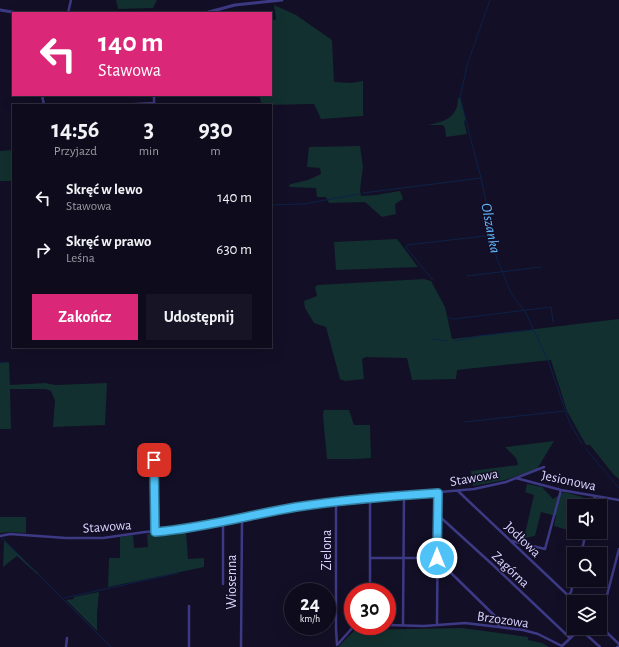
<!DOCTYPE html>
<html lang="pl">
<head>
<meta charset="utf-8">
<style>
  :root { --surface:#0e0b1c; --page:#171425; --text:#f1f3f6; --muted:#9b9ba3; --line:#2e2b3b; --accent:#db2777 }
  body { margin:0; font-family:"Alegreya Sans",sans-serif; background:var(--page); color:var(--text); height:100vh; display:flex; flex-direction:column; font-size:15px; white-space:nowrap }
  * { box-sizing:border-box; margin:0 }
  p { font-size:13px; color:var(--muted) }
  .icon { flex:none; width:22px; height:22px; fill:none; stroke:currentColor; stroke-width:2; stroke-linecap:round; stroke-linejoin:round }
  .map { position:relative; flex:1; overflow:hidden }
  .panel { position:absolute; left:12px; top:104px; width:260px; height:244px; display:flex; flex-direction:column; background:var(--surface); border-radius:0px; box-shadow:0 4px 16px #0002,0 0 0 1px var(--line) }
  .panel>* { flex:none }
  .hud { position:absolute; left:12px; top:12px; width:260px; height:84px; border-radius:0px; box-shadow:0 4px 16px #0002,0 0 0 1px var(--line); background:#db2777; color:#fff; overflow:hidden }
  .tools { position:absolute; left:567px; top:499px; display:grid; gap:8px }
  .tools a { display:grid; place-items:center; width:40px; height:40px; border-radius:0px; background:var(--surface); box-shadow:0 4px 16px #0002,0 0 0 1px var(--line); font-size:20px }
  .speed { position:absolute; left:284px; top:583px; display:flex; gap:8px; font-size:20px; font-weight:700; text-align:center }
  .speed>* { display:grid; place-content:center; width:52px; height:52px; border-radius:50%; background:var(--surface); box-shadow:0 4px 16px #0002,0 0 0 1px var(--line); line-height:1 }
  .speed small { font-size:10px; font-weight:400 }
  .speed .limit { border:6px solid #d22; background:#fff; color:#111 }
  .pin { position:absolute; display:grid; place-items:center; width:34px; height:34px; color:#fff; margin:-17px; border-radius:8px; box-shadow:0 2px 6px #0006 }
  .me { position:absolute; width:44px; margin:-22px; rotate:0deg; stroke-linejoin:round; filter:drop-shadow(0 0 3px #0008) }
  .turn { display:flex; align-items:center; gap:14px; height:84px; padding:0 20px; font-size:18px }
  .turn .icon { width:52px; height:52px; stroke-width:2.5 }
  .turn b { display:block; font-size:28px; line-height:34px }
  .eta { display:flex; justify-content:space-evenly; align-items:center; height:68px; text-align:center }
  .eta b { font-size:24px; font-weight:700; line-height:28px }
  .action { display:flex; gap:8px; margin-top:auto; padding:8px 20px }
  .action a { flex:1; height:46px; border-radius:0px; background:var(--accent); color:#fff; font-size:16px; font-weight:700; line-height:46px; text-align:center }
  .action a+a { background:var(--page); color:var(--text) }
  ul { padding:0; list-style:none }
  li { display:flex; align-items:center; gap:12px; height:52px; padding:0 20px }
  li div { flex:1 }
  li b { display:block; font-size:15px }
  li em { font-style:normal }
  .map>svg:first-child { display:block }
  .green { fill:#12302f }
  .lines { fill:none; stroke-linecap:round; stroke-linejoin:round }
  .stream { stroke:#0c2248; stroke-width:1 }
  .minor { stroke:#3d3a85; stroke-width:2.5 }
  .tertiary { stroke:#3d3a85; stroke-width:3 }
  .route-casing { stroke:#337fa1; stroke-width:10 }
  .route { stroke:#4fc3f7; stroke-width:7 }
  .labels { text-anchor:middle; stroke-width:3; stroke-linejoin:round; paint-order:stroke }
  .street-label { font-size:14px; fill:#d9d4ff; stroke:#130f26 }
  .water-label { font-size:15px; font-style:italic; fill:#62b6ff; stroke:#130f26 }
</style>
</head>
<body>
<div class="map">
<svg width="619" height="647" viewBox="0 0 619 647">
  <rect width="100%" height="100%" fill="#130f26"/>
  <path class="green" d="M116 0H157L153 8 118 9Z
    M274 5 296 15 332 40 334 82 351 83 363 81V116L321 119 314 104 262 105 259 95H271V21L276 19Z
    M458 98H460L466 120 464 121 467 134 446 137 445 128 443 125H427C444 122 458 118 458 98Z
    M360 146 363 167 360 190 361 196 376 195 400 191 403 199 395 204 396 214 382 217 365 202 329 203 326 197H317L316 188 290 187 289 185 291 184 308 180 321 174 320 168 307 167 309 147Z
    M13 150V181H0V151Z
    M397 239 418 267 336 270 334 242Z
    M424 279 431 281 445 307 452 339 619 319V479L614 475 590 445H586L567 411 551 360 457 370 456 379 412 380 407 358 366 357 362 359 364 379 345 381 340 379 326 327 314 323 305 308 304 301 317 296 315 287 318 285Z
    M9 362 10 385 45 383 55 385 107 383 105 425 53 427 55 401 51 391 46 389H10L11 429H0V363Z
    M324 410H349L354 425H370L371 458 356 459H327L323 415Z
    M554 441 537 469 505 480 473 486 471 471 518 465 516 458 505 447Z
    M527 484 542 487 553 499 564 492 583 497 580 506H574V532H583L581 539 566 536 568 530 554 526 556 516 541 512 535 536 524 538 534 495 525 492Z
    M0 517H26V533L8 532 0 533Z
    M186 531 188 559 204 558V567L108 587 109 558H120V537L133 535 134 548 148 547 147 534Z
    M4 541 39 574H37L17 556 3 567Z
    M99 592 97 613V631L66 600 74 599V597Z
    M462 628 528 637V640L542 643 549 647H338L355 630Z"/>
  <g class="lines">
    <path class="stream" d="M490 0 467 65 460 98 481 178 493 233 496 256 511 293 526 313 531 324 549 363 569 421 582 444
      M363 193 481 178
      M271 205 304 204 359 194
      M467 276 541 267
      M433 280 407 249 406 247 407 245 493 235
      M448 318 454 319 551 307 553 322
      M433 339 447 341
      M455 341 478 336 533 330
      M0 363 6 362
      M465 422 564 411
      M585 448 619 488
      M1 537 111 647
      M64 598 178 573"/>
    <path class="minor" d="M68 13 71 0
      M42 95 44 105
      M154 95V104
      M118 105 154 103
      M154 460 155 532
      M516 478 561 490 619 500
      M458 491 575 602
      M370 499V592
      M336 503V629L337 645
      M593 506 595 496
      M438 515 493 565 570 638
      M0 536 10 534 66 538H103L145 532 183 529 296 507 350 500 474 489 506 482 544 467
      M512 541 545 549 561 490
      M581 554 586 532
      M370 558H437
      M437 563 450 572 497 618 499 627
      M223 584V521
      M568 596 571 592 574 580
      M600 622 619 549
      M387 625 424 626 465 623 499 627 523 630 538 634 562 646 580 629 600 647
      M403 625 404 495
      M437 625 438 493
      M600 626 619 644
      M338 644 354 626
      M66 647 67 638
      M189 647V606
      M241 647 242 518
      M617 647 619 646"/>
    <path class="tertiary" d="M0 10 18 13
      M205 13 235 5 282 0"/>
  </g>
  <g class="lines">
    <defs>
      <path id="route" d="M154 460 155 532C203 528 249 515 296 507 342 500 391 496 438 493L437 558"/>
    </defs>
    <use href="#route" class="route-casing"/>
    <use href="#route" class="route"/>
  </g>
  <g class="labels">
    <g class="street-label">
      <text transform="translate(474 477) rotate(-10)" y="5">Stawowa</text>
      <text transform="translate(569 480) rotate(12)" y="5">Jesionowa</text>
      <text transform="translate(107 526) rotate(-4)" y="5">Stawowa</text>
      <text transform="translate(523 539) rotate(44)" y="5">Jodłowa</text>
      <text transform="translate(326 550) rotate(-90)" y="5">Zielona</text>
      <text transform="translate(511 569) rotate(43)" y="5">Zagórna</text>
      <text transform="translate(231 582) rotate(-90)" y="5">Wiosenna</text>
      <text transform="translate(503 619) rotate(8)" y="5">Brzozowa</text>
    </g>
    <g class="water-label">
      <text transform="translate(491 228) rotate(79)" y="5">Olszanka</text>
    </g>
  </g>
</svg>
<div class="tools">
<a><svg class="icon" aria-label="sound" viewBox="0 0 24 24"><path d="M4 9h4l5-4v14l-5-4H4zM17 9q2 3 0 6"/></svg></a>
<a><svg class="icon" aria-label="search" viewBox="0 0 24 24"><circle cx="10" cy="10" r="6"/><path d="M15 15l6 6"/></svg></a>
<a><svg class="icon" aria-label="layers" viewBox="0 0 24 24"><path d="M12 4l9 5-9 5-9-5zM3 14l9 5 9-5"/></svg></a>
</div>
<div class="speed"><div>24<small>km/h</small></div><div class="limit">30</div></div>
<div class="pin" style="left:154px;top:460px;background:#d93025"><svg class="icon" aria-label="arrive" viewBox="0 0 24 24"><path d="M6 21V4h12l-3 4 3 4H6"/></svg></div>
<svg class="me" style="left:437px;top:558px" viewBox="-20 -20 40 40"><circle r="17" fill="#4fc3f7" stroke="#fff" stroke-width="3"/><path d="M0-11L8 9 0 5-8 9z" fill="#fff"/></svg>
<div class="hud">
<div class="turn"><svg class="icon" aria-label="left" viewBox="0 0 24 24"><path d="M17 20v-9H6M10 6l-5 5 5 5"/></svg><div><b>140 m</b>Stawowa</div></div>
</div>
<section class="panel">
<div class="eta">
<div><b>14:56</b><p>Przyjazd</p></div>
<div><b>3</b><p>min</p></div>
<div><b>930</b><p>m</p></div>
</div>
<ul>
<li><svg class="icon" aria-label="left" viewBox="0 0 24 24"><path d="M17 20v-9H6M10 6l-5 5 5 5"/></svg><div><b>Skręć w lewo</b><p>Stawowa</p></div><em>140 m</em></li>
<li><svg class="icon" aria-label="right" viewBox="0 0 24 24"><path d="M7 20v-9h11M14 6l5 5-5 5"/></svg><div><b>Skręć w prawo</b><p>Leśna</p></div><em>630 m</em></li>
</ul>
<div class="action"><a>Zakończ</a><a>Udostępnij</a></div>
</section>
</div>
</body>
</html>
